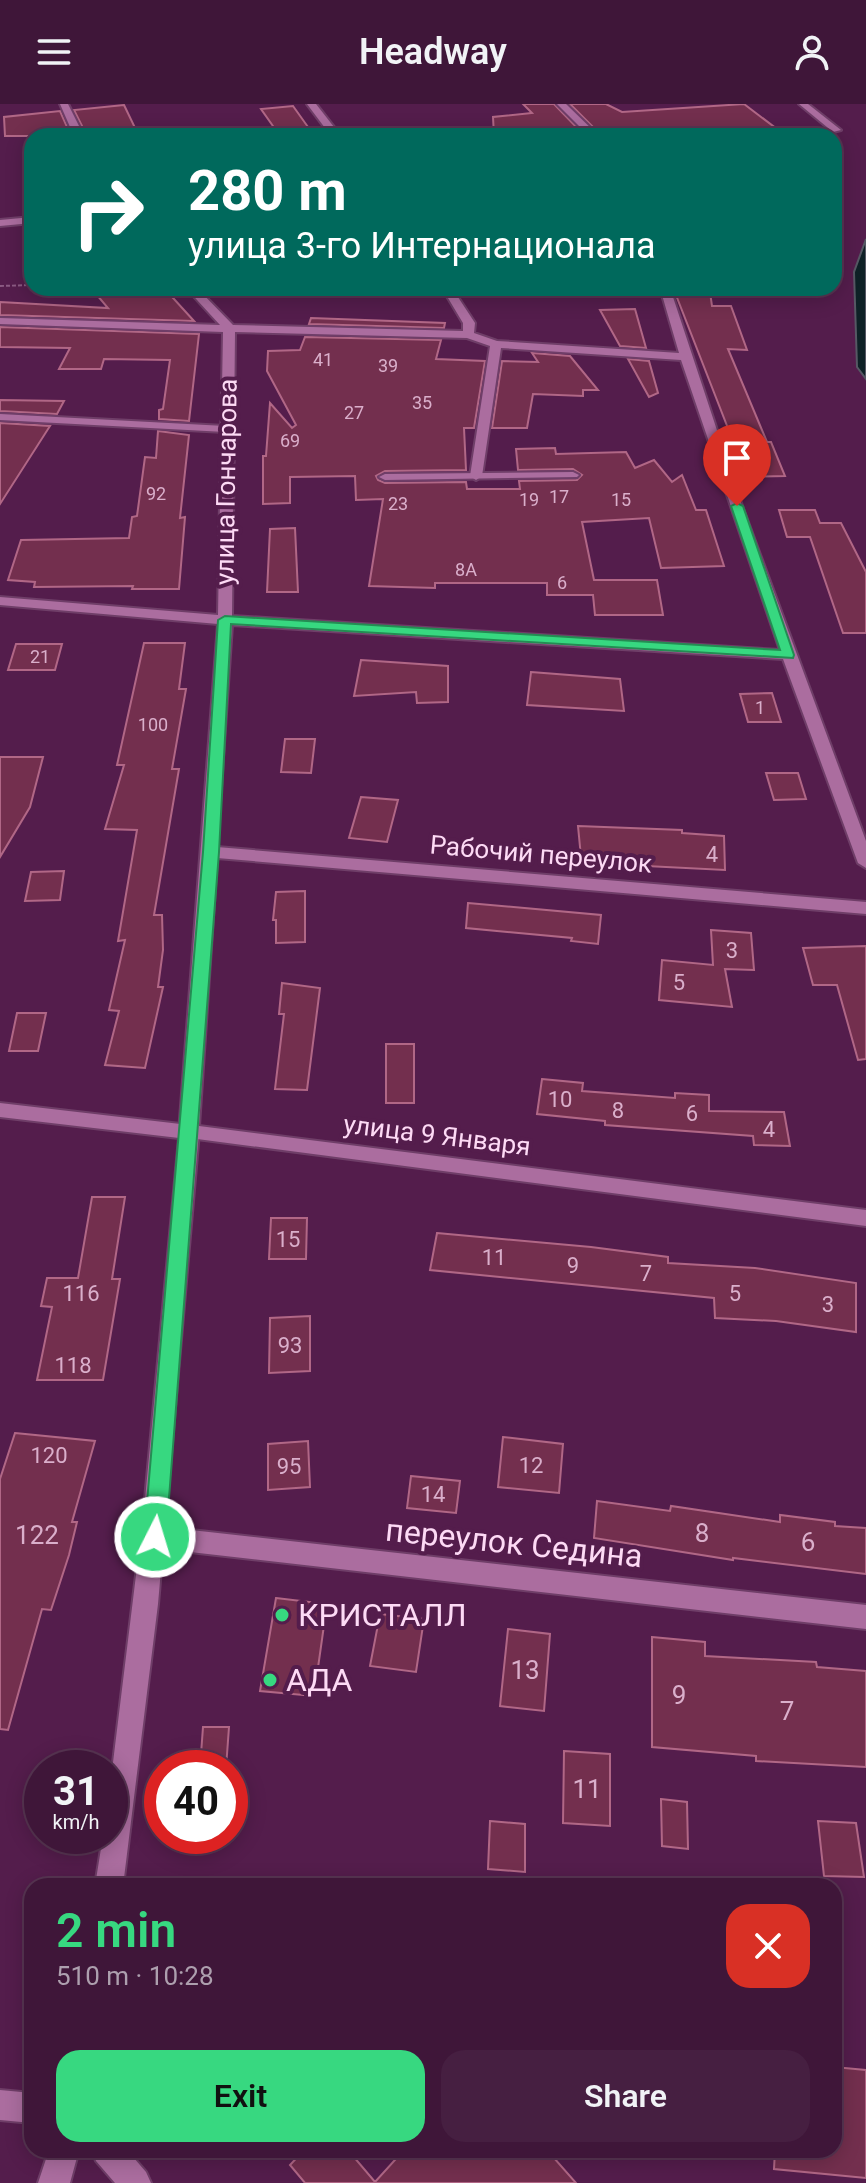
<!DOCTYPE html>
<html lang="en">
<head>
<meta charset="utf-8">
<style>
  :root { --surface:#3f1639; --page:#461f41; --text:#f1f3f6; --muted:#ad9fae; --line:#583553; --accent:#37d880 }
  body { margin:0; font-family:Roboto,sans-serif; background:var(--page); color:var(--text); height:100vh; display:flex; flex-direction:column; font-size:30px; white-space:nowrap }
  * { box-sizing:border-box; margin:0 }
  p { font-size:26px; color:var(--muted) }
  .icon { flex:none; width:44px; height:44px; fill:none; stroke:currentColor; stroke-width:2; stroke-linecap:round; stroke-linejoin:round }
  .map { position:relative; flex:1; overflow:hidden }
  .sheet { position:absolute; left:24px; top:1774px; width:818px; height:280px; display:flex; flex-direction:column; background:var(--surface); border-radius:24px; box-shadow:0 4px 20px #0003,0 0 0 2px var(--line) }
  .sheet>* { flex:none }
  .guide { position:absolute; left:24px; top:24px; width:818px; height:168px; border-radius:24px; box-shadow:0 4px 20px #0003,0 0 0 2px var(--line); background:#00695c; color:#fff; overflow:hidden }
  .speed { position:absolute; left:24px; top:1646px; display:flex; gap:16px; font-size:40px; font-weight:700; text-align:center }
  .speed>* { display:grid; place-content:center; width:104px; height:104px; border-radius:50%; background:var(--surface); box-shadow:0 4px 20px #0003,0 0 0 2px var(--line); line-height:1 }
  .speed small { font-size:20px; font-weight:400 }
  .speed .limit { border:12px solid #d22; background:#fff; color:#111 }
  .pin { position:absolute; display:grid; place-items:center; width:68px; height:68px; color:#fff; margin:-82px -34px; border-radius:50% 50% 50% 0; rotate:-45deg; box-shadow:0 0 8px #0007 }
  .pin .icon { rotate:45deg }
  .me { position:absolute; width:88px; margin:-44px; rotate:5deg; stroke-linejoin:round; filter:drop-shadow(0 0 6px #0008) }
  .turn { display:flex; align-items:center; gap:28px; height:168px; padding:0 32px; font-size:36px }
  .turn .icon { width:104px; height:104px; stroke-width:2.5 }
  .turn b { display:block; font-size:56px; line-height:68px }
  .round { display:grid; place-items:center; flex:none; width:84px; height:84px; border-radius:24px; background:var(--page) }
  .summary { display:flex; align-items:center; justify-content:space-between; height:136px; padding:0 32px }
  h1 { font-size:48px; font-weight:600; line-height:60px; color:var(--accent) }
  .cta { display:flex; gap:16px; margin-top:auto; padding:16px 32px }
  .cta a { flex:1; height:92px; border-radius:24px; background:var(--accent); color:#111; font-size:32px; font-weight:600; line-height:92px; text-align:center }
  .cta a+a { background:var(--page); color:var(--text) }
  header { display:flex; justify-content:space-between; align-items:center; height:104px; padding:0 32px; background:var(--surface); font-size:36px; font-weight:600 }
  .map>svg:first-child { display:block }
  .water { fill:#0e2126; stroke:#565864; stroke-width:2 }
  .building { fill:#732f4e; stroke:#b16786; stroke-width:2 }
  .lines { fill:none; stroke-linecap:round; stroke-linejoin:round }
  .lane-casing { stroke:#6f3e68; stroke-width:4 }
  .street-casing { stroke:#6f3e68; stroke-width:4 }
  .secondary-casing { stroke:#6f3e68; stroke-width:4 }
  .path { stroke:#8b5b83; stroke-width:2; stroke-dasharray:4 2; stroke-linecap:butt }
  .lane { fill:#ab6d9f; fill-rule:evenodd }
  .street { fill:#ab6d9f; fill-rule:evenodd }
  .secondary { fill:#ab6d9f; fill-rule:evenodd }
  .route { fill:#37d880; stroke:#248c53; stroke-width:2 }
  .poi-dot { fill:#37d880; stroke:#541d4c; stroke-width:3 }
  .labels { text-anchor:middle; stroke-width:8; stroke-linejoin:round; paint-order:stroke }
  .far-number-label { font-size:18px; fill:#daafcb }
  .number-label { font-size:22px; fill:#daafcb }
  .street-label { font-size:26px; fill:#fddaf5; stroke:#541d4c }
  .near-number-label { font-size:26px; fill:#daafcb }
  .near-street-label { font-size:32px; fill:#fddaf5; stroke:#541d4c }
  .near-poi-label { font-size:32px; fill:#fddaf5; stroke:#541d4c; text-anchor:start }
</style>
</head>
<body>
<header><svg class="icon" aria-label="menu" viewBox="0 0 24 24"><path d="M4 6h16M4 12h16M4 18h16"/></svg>Headway<svg class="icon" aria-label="person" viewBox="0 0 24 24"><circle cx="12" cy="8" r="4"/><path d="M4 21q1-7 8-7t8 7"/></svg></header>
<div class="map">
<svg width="866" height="2079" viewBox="0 0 866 2079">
  <rect width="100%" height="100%" fill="#541d4c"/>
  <path class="water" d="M866 135V275L857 263 854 168Z"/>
  <path class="building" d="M523 0H554L585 32H494L493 13 532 9Z
    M570 0H606L622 8 744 0 781 28 745 32H602Z
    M124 1 138 30 87 32 74 6Z
    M293 2 313 30 280 32 261 5Z
    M60 7 71 32H5L4 13Z
    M91 184H164L194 217 0 211V198L108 204Z
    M683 187 710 188 712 202H731L747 246 728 245 767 338H771L785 372 747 373 676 191H684Z
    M635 205 646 244 620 242 600 206Z
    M311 214 445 219 444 224 309 220Z
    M0 223 199 230 189 317 159 315V306L163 305 170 256 104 255 101 265H59L70 244 0 243Z
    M305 233 441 236 436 255 485 257 474 324H464L466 366 385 367 376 372 378 376 385 379 466 378 467 385H520L519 377 577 376 582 371 573 365 518 366 516 345 555 344 556 350 626 348 635 364 654 356 672 378 682 371 696 406H706L724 462 661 464 649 414 582 418 594 476H657L663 511H595L593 491H547V479H435V484L369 482 383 395 356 396 355 372 290 373V399L263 400V352H266L270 299 292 324 296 321 267 267 268 247 300 246Z
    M532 249 570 252 598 286H583V292L533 290 527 324H492L502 257 538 258Z
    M628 255 649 257 658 289 649 293Z
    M0 296 64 297 57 310 0 307Z
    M0 319 50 322 0 400Z
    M158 327 189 331 180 414 185 413 179 485H132L133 482 34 483 35 478 8 476 21 436 129 434 132 413 137 412 145 353 156 354Z
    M779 406H815L820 419H841L866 468V529H843L810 433H787Z
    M295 424 298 488H267L270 425Z
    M144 539H185L179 585H186L172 665H179L154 811H162L163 846 158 883H163L145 964 105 961 119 907 109 906 125 836 118 837 137 726 105 725 124 661H117Z
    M16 540H62L55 566H8Z
    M361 556 448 562V598L417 599 416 588 354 592Z
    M531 568 620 575 624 607 527 601Z
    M772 589 781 618H748L740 590Z
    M285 635H315L311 669 281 668Z
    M0 653H43L30 703 0 753Z
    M766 669H798L806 695 774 696Z
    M361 693 398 696 387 738 349 734Z
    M578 722 682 726V729L724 732 725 766 587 759V753H581Z
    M64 767 60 796 25 797 31 768Z
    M305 787V838L276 839V816H273L276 788Z
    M468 799 601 811 598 840 571 837 572 834 466 824Z
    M711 826 751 829 754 866 725 865 732 903 659 896 662 856 713 861Z
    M866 842V955L858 956 837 881H813L803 844Z
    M282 879 320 884 307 986 275 985 284 910H279Z
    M17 909H46L38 947H9Z
    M386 940H414V999H386Z
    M542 975 583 979 582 987 675 994V989L709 991V1007L784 1008 790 1042 754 1041 753 1032 605 1021V1017L537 1010Z
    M92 1093H125L112 1175H120L103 1276H37L52 1203 41 1202 47 1174H78Z
    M271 1114H307L306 1155H269Z
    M437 1129 591 1143 668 1153V1159L755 1164 856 1179V1228L776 1217 715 1214 714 1194 430 1166Z
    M310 1212V1267L269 1269 270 1214Z
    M15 1329 95 1337 72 1418H77L69 1451 51 1506 42 1505 8 1626 0 1625V1375Z
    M503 1333 563 1340 559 1389 498 1383Z
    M308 1337 310 1383 268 1386V1340Z
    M411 1372 460 1377 456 1409 407 1404Z
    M597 1397 670 1407 671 1402 780 1418V1411L835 1418V1422L866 1424V1470L733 1454V1456L594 1434Z
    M276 1494 327 1500 314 1592 260 1587Z
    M380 1510 424 1515 416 1568 370 1562Z
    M508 1525 550 1530 544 1607 500 1602Z
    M652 1533 705 1538V1552L816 1558 817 1563 866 1567V1663L756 1657V1652L652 1643Z
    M203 1623H229L226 1664H200Z
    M564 1647 610 1650V1722L563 1719Z
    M661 1695 687 1698 688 1745 662 1742Z
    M490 1717 525 1720V1768L488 1765Z
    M818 1717 856 1719 864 1773 824 1772Z
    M834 1963 866 1966V2074L774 2065 775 2046H834Z
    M304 2046H348L375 2078 404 2046H547L576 2079H305L290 2061Z"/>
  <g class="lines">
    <defs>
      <path id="lane" d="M0 310 225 322 231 325 225 328 0 316Z
        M573 368 579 371 577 373 385 376 379 373 385 370Z"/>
      <path id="street" d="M60 0H68L84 32H74Z
        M307 0H316L341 32H331Z
        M557 0H566L599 32H589Z
        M799 0H808L841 26 833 28Z
        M32 113V119L0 122V116Z
        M186 184H197L233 221 463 227V219L442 184H452L475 219 474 229 497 237 679 249 660 184H670L742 402 866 737V764L858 759 783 555 232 521 217 743 866 798V810L217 754 199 1022 866 1106V1122L182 1033 179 1028 218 520 0 501V493L218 511 223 228 0 220V214L220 221ZM235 228 467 234 490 242 470 372 476 376 482 372 501 244 681 256 780 546 232 512Z
        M155 1422 866 1501V1525L155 1444 146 1441 143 1433 146 1425Z
        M49 2046H79L70 2079H38Z"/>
      <path id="secondary" d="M0 999 189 1021 196 1023 199 1028 158 1500 123 1782H95L103 1732H110V1683L144 1406 179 1034 0 1013Z
        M0 1986 32 1989V2019L0 2016Z
        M92 2046H127L146 2068 151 2079H115L96 2057Z"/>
    </defs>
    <use href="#lane" class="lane-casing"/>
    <use href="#street" class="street-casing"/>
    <use href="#secondary" class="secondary-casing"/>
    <path class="path" d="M0 182 32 181"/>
    <use href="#lane" class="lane"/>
    <use href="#street" class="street"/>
    <use href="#secondary" class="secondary"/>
  </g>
  <path class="route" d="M737 399 743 402 794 551 793 554 231 520 219 748 166 1433 163 1440 155 1443 147 1440 144 1433 203 748 218 516 225 512 780 546 731 402Z"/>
  <g class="poi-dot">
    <circle cx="282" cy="1511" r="8"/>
    <circle cx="270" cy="1576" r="8"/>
  </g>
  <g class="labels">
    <g class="far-number-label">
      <text x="323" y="262">41</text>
      <text x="388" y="268">39</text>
      <text x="422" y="305">35</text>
      <text x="354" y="315">27</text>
      <text x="290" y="343">69</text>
      <text x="156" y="396">92</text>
      <text x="559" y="399">17</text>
      <text x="529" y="402">19</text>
      <text x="621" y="402">15</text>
      <text x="398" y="406">23</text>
      <text x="466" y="472">8А</text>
      <text x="562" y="485">6</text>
      <text x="40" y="559">21</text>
      <text x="760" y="610">1</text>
      <text x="153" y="627">100</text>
    </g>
    <g class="number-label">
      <text x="712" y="758">4</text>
      <text x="732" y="854">3</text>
      <text x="679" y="886">5</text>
      <text x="560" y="1003">10</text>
      <text x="618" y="1014">8</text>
      <text x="692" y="1017">6</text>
      <text x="769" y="1033">4</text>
      <text x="288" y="1143">15</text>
      <text x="494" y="1161">11</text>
      <text x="573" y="1169">9</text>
      <text x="646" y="1177">7</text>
      <text x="81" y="1197">116</text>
      <text x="735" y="1197">5</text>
      <text x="828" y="1208">3</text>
      <text x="290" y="1249">93</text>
      <text x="73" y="1269">118</text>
      <text x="49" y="1359">120</text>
      <text x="531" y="1369">12</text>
      <text x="289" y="1370">95</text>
      <text x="433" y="1398">14</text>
    </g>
    <g class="street-label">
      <text transform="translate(226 378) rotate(-89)" y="9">улица Гончарова</text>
      <text transform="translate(541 750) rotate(5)" y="9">Рабочий переулок</text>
      <text transform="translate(437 1031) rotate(7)" y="9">улица 9 Января</text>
    </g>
    <g class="near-number-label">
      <text x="702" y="1438">8</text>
      <text x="37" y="1440">122</text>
      <text x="808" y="1447">6</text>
      <text x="525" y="1575">13</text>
      <text x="679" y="1600">9</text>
      <text x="787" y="1616">7</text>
      <text x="587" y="1694">11</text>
    </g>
    <g class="near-street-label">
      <text transform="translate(514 1439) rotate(6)" y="11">переулок Седина</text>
    </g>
    <g class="near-poi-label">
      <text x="298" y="1522">КРИСТАЛЛ</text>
      <text x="286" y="1587">АДА</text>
    </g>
  </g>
</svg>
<div class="speed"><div>31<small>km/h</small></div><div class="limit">40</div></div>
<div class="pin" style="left:737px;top:402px;background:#d93025"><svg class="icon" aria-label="arrive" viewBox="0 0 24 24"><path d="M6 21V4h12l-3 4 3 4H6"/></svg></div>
<svg class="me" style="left:155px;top:1433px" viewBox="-20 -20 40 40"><circle r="17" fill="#37d880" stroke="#fff" stroke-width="3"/><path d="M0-11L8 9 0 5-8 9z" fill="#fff"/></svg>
<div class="guide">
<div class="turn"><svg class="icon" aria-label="right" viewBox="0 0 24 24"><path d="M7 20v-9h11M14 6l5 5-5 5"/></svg><div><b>280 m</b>улица 3-го Интернационала</div></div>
</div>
<section class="sheet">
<div class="summary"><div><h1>2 min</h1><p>510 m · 10:28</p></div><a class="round" style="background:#d93025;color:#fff"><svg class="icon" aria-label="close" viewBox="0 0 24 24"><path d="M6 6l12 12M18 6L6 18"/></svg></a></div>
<div class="cta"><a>Exit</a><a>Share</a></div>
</section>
</div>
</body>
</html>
